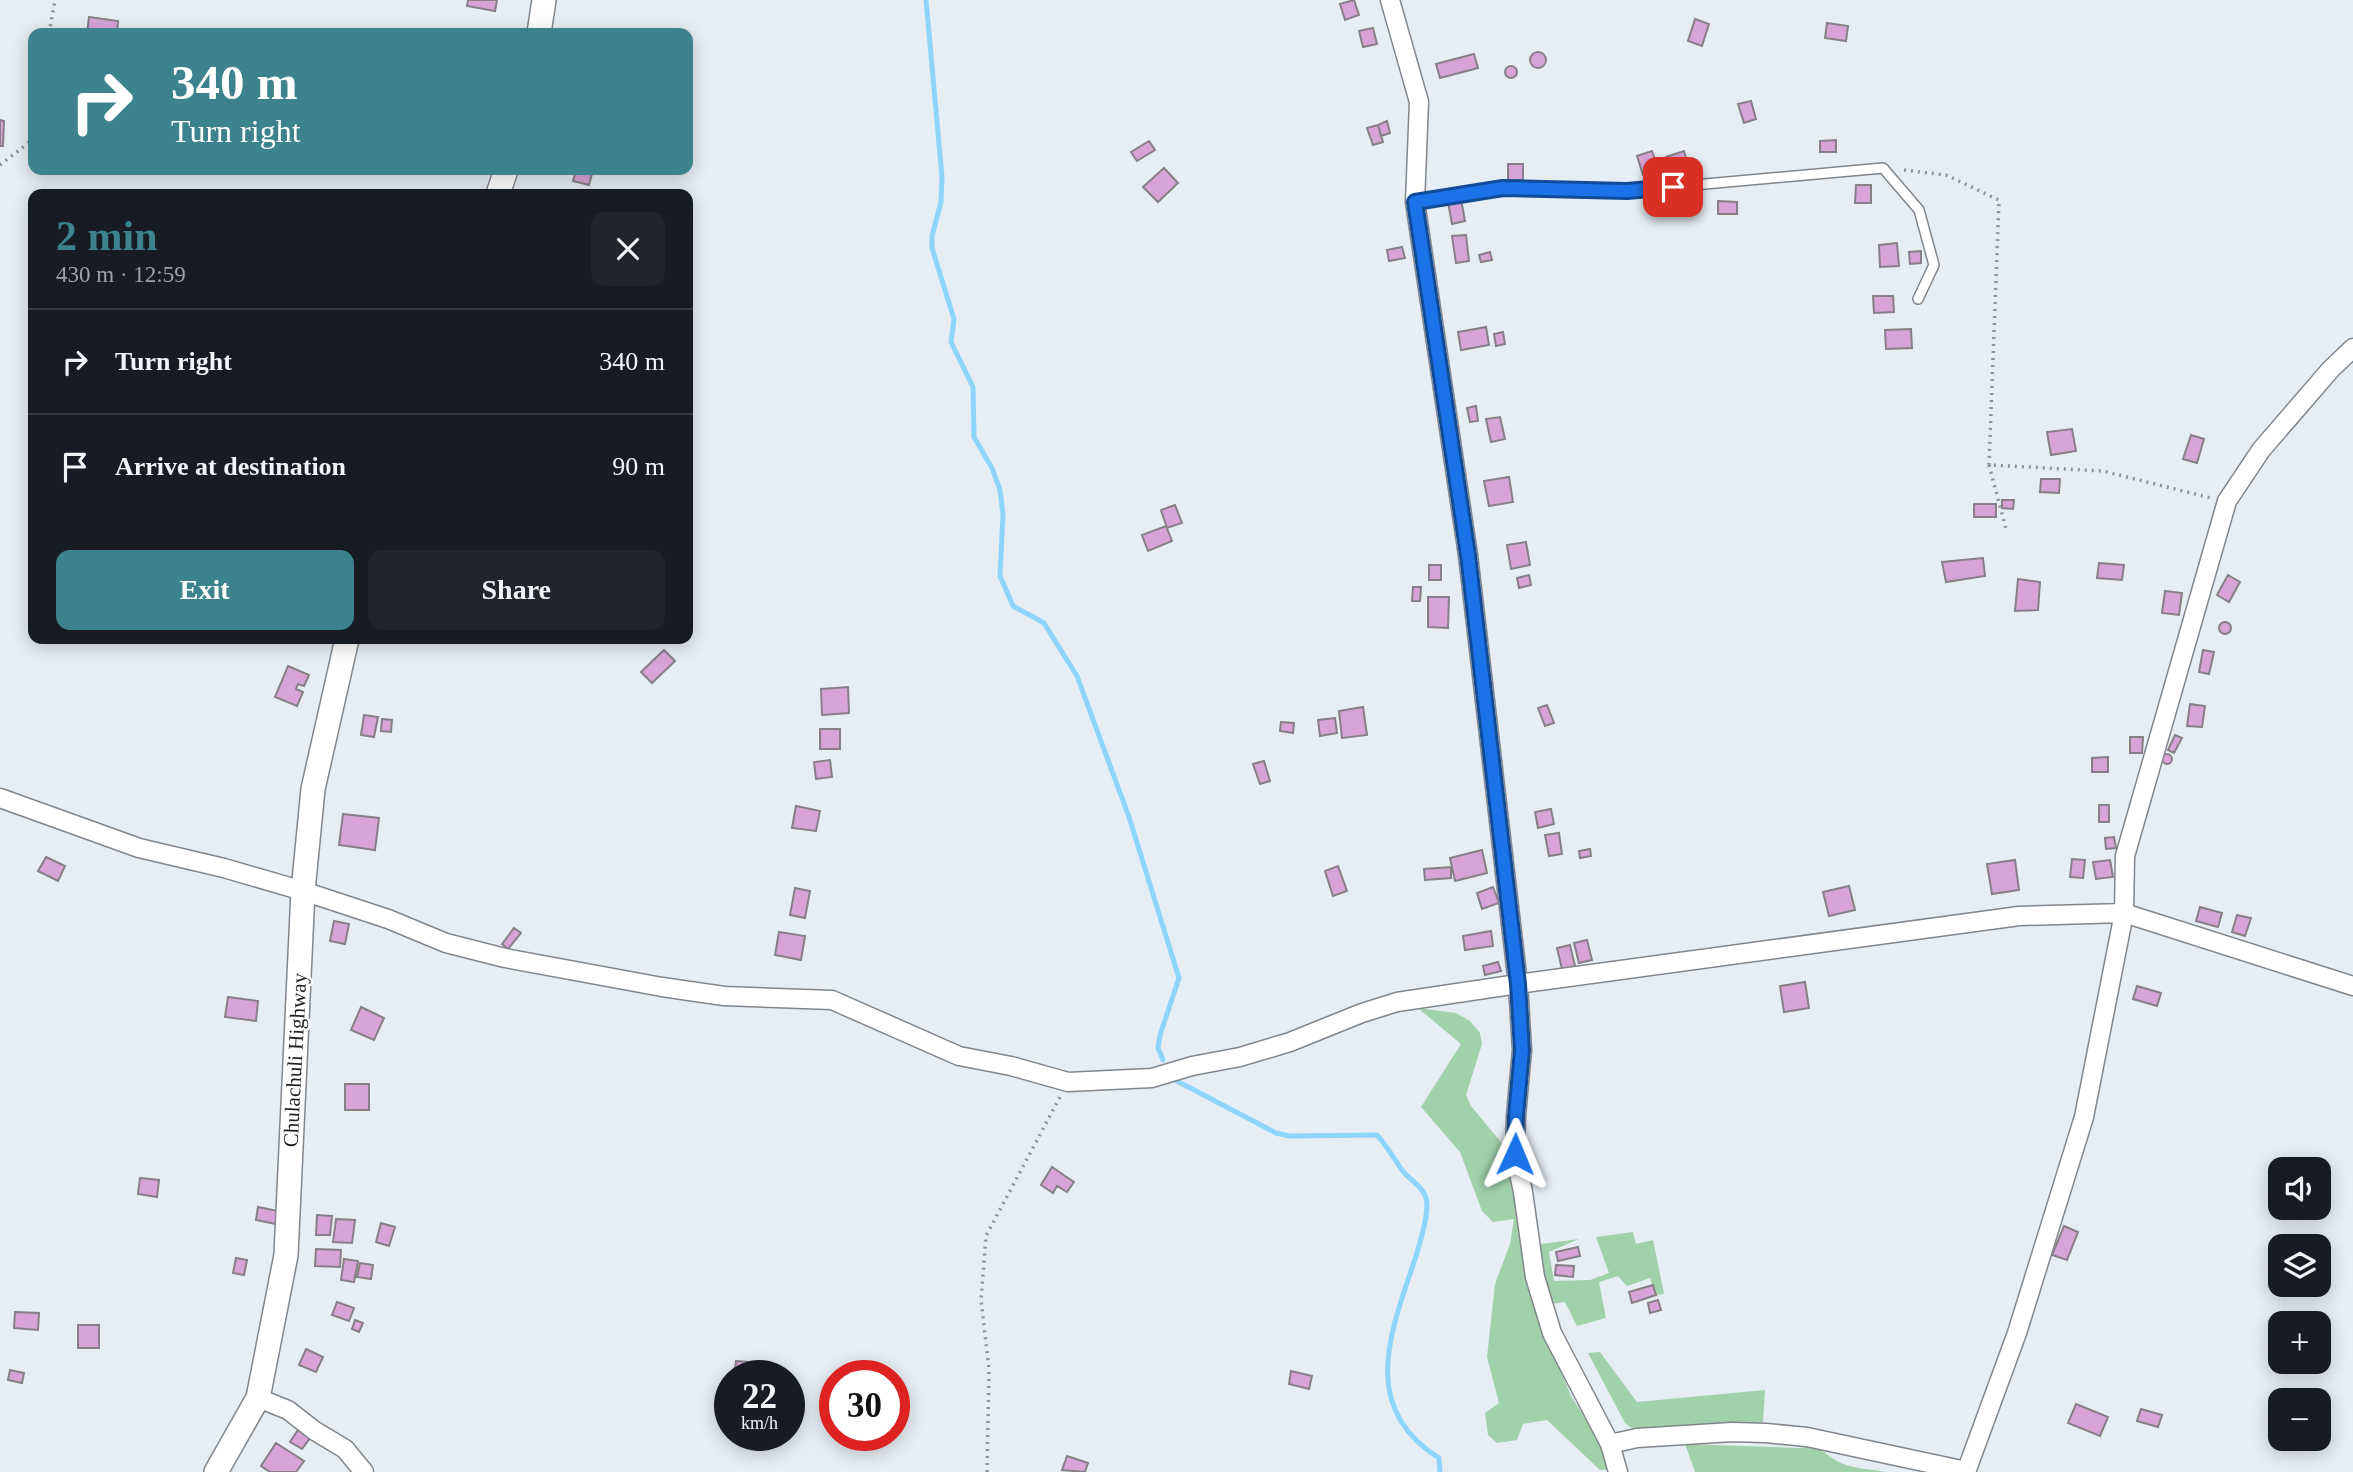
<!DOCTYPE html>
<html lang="en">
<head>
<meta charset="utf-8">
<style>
  :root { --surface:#171b24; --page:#20242c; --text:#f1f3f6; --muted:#9ea1a6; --line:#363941; --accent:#3c838d }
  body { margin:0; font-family:Georgia,serif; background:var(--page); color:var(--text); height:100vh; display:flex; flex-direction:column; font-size:26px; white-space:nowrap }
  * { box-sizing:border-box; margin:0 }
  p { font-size:23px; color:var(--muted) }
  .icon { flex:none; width:38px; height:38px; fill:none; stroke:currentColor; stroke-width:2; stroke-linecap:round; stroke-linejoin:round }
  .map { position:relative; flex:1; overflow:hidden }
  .drawer { position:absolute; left:28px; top:189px; width:665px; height:455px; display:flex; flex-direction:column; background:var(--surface); border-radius:14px; box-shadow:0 4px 18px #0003 }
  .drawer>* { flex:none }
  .guide { position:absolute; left:28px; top:28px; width:665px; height:147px; border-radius:14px; box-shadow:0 4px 18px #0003; background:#3c838d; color:#fff; overflow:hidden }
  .controls { position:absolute; left:2268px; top:1157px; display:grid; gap:14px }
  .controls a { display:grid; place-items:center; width:63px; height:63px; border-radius:14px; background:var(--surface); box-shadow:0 4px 18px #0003; font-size:35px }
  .speed { position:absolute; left:714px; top:1360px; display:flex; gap:14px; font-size:35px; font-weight:700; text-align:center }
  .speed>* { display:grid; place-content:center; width:91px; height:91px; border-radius:50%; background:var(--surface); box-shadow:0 4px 18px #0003; line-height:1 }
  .speed small { font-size:18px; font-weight:400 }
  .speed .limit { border:10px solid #d22; background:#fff; color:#111 }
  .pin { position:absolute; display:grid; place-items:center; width:60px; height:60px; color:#fff; margin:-30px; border-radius:14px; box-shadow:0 4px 10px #0006 }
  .me { position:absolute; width:77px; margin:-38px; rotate:1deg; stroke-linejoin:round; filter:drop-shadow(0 0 5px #0008) }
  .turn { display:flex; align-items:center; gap:24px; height:147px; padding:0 28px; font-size:32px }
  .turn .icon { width:91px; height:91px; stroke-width:2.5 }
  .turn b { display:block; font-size:49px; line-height:60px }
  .round { display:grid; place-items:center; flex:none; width:74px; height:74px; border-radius:14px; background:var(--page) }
  .head { display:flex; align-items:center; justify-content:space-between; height:119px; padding:0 28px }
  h1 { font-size:42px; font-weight:700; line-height:52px; color:var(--accent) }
  .cta { display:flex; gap:14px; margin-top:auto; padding:14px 28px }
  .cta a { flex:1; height:80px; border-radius:14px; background:var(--accent); color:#fff; font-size:28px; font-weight:700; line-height:80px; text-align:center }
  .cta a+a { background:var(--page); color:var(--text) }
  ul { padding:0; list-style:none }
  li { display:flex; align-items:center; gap:21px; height:105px; padding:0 28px; border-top:2px solid var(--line) }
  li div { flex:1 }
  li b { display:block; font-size:26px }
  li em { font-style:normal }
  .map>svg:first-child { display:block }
  .green { fill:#a1d1ab }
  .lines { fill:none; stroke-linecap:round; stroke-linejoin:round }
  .stream { stroke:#8ed5fe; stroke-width:5 }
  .building { fill:#d8a4d8; stroke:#868086; stroke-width:2 }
  .service-casing { stroke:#80868b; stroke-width:12 }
  .minor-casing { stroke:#80868b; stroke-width:21 }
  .tertiary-casing { stroke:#80868b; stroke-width:26 }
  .path { stroke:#8c9296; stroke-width:3.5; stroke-dasharray:2 5; stroke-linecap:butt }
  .service { stroke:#fff; stroke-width:9 }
  .minor { stroke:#fff; stroke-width:18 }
  .tertiary { stroke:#fff; stroke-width:23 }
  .route-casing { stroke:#114b97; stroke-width:18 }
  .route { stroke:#1a73e8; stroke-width:12 }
  .labels { text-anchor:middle; stroke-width:5; stroke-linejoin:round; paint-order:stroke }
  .street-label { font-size:21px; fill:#1d2022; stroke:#fff }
</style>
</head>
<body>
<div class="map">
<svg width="2353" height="1472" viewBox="0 0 2353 1472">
  <rect width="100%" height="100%" fill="#e6edf3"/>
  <path class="green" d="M1418 1008 1456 1013 1470 1021 1480 1033 1482 1044 1466 1095 1471 1106 1505 1147 1518 1203 1532 1299 1571 1396 1604 1448 1614 1469 1600 1470 1547 1420 1523 1424 1517 1440 1497 1443 1488 1435 1485 1413 1499 1403 1487 1357 1495 1284 1510 1244 1514 1219 1493 1222 1482 1211 1460 1152 1421 1107 1461 1044Z
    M1633 1232 1636 1244 1653 1240 1664 1294 1656 1295 1650 1278 1627 1286 1618 1276 1599 1282 1606 1318 1577 1326 1565 1302 1550 1304 1541 1261V1244L1579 1239 1549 1252 1554 1281 1590 1280 1609 1273 1596 1237Z
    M1600 1352 1637 1402 1765 1390 1763 1422 1715 1429 1640 1434 1625 1423 1588 1353Z
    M1685 1444 1801 1448C1819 1443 1826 1456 1841 1463 1854 1469 1872 1469 1886 1472H1695Z"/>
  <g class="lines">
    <path class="stream" d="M926 0 942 177 941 202 932 236V248L954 319 951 342 973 387 974 437 992 468 1000 490 1003 514 1000 576 1013 606 1044 623 1077 676 1129 817 1179 978 1160 1035 1158 1048 1163 1060
      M1175 1080 1276 1133 1289 1136 1377 1135C1387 1146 1393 1157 1402 1170 1409 1180 1422 1185 1426 1198 1430 1212 1420 1242 1416 1256 1392 1329 1357 1407 1439 1458L1440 1472"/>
  </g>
  <path class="building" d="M468 0H497L495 11 467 6Z
    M1354 0 1359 15 1345 20 1340 4Z
    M89 17 118 21 117 33H87Z
    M1695 19 1709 24 1702 46 1688 41Z
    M1827 23 1848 26 1846 41 1825 38Z
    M1373 28 1377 44 1363 47 1359 31Z
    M1530 60a8 8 0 1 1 16 0a8 8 0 1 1-16 0Z
    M1474 54 1478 68 1440 78 1436 64Z
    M1505 72a6 6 0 1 1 12 0a6 6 0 1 1-12 0Z
    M1751 101 1756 119 1744 123 1738 104Z
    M0 120 4 121 3 146H0Z
    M1387 121 1390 133 1381 136 1378 125Z
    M1378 125 1383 142 1373 145 1367 128Z
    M1836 140V152H1820V141Z
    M1149 141 1155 150 1137 161 1131 152Z
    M1652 151 1659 170 1643 175 1637 156Z
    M1684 151 1687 161 1669 166 1666 157Z
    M1508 164H1523V180H1508Z
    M1164 168 1178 183 1158 202 1143 187Z
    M576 170H593L589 185 573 181Z
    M1856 185H1871V203H1855Z
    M1461 199 1465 221 1452 224 1448 202Z
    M1718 201 1737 202V214H1718Z
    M1466 235 1469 261 1456 263 1452 236Z
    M1897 243 1899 266 1880 267 1879 245Z
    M1402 247 1405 258 1389 261 1387 250Z
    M1921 251V263L1910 264 1909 252Z
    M1490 252 1492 260 1481 262 1479 255Z
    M1873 296H1893L1894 312 1874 313Z
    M1486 327 1489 345 1461 350 1458 332Z
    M1911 329 1912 348 1886 349 1885 330Z
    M1503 332 1505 344 1496 346 1494 334Z
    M1476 406 1478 421 1470 422 1467 408Z
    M1500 417 1505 439 1491 442 1486 419Z
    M2072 429 2076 451 2051 455 2047 432Z
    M2191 435 2204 439 2197 463 2183 459Z
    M1509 477 1513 502 1489 506 1484 481Z
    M2041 479H2060L2059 493 2040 492Z
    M2002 500H2014L2013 509 2002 508Z
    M1974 504H1996V517H1974Z
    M1175 505 1182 523 1167 528 1161 510Z
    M1166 526 1172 541 1148 551 1142 535Z
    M1526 542 1530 565 1511 569 1507 545Z
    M1983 558 1985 576 1946 582 1942 562Z
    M2099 563 2124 565 2122 580 2097 578Z
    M1429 565H1441V580H1429Z
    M1529 575 1531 585 1519 588 1517 578Z
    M2228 575 2240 582 2229 602 2217 595Z
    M2018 579 2040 582 2038 610 2015 611Z
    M1413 587H1421L1420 601H1412Z
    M2165 591 2182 593 2179 615 2162 613Z
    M1428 597H1449L1448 628 1428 627Z
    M2219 628a6 6 0 1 1 12 0a6 6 0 1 1-12 0Z
    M664 650 675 661 652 683 641 672Z
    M2203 650 2214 652 2209 674 2199 672Z
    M288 666 309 675 304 686 298 684 296 689 303 692 297 706 275 697Z
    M848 687 849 713 822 715 821 689Z
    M2190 704 2205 706 2202 727 2187 726Z
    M1547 705 1554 723 1545 726 1538 708Z
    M1363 707 1367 735 1342 738 1339 711Z
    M364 715 378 717 374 737 361 735Z
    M1335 718 1337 733 1320 736 1318 720Z
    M382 719 392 720 391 732 381 731Z
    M1281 722 1294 723 1293 733 1280 731Z
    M820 729H840V749H820Z
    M2175 735 2182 738 2174 753 2168 750Z
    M2130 737H2143L2142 753H2130Z
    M2162 759a5 5 0 1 1 10 0a5 5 0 1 1-10 0Z
    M2108 757V772H2092V758Z
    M830 760 832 777 816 779 814 762Z
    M1264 761 1270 781 1260 784 1253 764Z
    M2099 805H2109V822H2099Z
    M796 806 820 811 816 831 792 828Z
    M1551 809 1554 824 1538 828 1535 812Z
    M343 814 379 818 375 850 339 845Z
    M1559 833 1562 854 1549 856 1545 835Z
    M2114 837 2116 848 2106 849 2105 838Z
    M1590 849 1591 856 1580 858 1579 851Z
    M1482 850 1487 873 1455 881 1450 858Z
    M46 857 65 866 58 881 38 871Z
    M2072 859 2085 860 2083 878 2070 877Z
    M2015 860 2019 890 1992 894 1987 864Z
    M2110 860 2113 877 2096 879 2093 862Z
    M1338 866 1347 891 1333 896 1325 871Z
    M1451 867V878L1425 880 1424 869Z
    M1849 886 1855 910 1829 916 1823 892Z
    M1493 887 1499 903 1482 909 1477 893Z
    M795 888 810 891 805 918 790 915Z
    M2200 907 2222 913 2218 927 2196 921Z
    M2237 915 2251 918 2245 936 2232 932Z
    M334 921 349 924 345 944 330 941Z
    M514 928 521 933 508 949 502 944Z
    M1491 931 1493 946 1465 950 1463 936Z
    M779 932 805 936 801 960 775 955Z
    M1587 940 1592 960 1579 963 1574 943Z
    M1570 945 1575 966 1562 969 1557 948Z
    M1498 962 1501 971 1485 975 1483 966Z
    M1805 982 1809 1008 1784 1012 1780 986Z
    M2137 986 2161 993 2157 1006 2133 999Z
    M228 997 258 1001 256 1021 225 1017Z
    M361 1007 384 1018 374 1040 351 1030Z
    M345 1084H369V1110H345Z
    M1052 1167 1074 1182 1067 1192 1057 1186 1053 1193 1041 1185Z
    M140 1178 159 1180 157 1197 138 1194Z
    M258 1207 278 1211 276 1224 256 1220Z
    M317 1215 332 1216 330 1235H316Z
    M336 1219 355 1220 352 1243 333 1242Z
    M381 1223 395 1227 389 1246 376 1242Z
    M2064 1226 2078 1232 2067 1260 2052 1255Z
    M1578 1247 1580 1256 1558 1261 1556 1252Z
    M316 1249 341 1250 340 1267 315 1266Z
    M236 1258 247 1260 244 1275 233 1273Z
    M344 1259 358 1261 354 1282 341 1280Z
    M360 1263 373 1265 371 1279 357 1277Z
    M1556 1265 1574 1266 1573 1277 1555 1275Z
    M1653 1285 1656 1295 1632 1303 1629 1292Z
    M1658 1300 1661 1310 1650 1313 1648 1303Z
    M337 1302 354 1308 349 1321 332 1315Z
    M15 1312 39 1313 38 1330 14 1328Z
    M355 1320 363 1323 359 1332 352 1329Z
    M78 1325H99V1348H78Z
    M306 1349 323 1357 316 1372 299 1365Z
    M736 1361 762 1363 761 1376H734Z
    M10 1370 24 1373 22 1383 8 1380Z
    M1291 1371 1312 1376 1309 1389 1289 1384Z
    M2076 1404 2108 1417 2100 1436 2068 1423Z
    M2141 1409 2162 1415 2158 1427 2137 1421Z
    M298 1430 310 1438 302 1449 290 1442Z
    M276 1443 304 1461 296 1472H270L261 1466Z
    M1067 1456 1088 1463 1085 1472 1062 1470Z"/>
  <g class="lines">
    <defs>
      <path id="service" d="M1415 202 1503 188 1627 191 1883 168 1919 210 1934 265 1918 299"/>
      <path id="minor" d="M1390 0 1419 102 1415 202 1468 555 1518 984 1522 1050 1516 1116 1515 1154 1523 1192 1535 1277 1552 1333 1610 1444 1618 1472
        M0 798 139 848 224 868 303 891 388 919 446 943 505 958 662 987 724 996 832 1000 959 1056 1011 1066 1068 1082 1152 1078 1192 1066 1240 1057 1290 1042 1362 1013 1397 1002 1518 984 2019 916 2124 913 2353 986
        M258 1398 288 1410 315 1431 345 1449 364 1472
        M1610 1444 1637 1438 1732 1432 1766 1433 1807 1437 1966 1471
        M1966 1472 2017 1333 2084 1117 2124 913 2125 856 2227 501 2261 450 2331 369 2353 348"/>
      <path id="tertiary" d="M539 33 544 0
        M498 194 506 170
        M216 1472 258 1398 286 1255 303 891 313 789 347 639"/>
    </defs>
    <use href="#service" class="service-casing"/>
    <use href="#minor" class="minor-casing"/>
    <use href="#tertiary" class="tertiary-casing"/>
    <path class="path" d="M49 33 55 0
      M0 165 32 140 33 132
      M1904 170 1946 175 1999 200 1989 465 2103 471 2211 498
      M1989 465 2006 529
      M987 1472 989 1369 981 1300 986 1236 1060 1097"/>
    <use href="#service" class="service"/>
    <use href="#minor" class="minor"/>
    <use href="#tertiary" class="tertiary"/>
  </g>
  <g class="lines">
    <defs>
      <path id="route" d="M1515 1154 1516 1116 1522 1050 1518 984 1468 555 1415 202 1503 188 1627 191 1673 187"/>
    </defs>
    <use href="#route" class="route-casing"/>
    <use href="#route" class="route"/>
  </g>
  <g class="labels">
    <g class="street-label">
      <text transform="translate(295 1060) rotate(-87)" y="7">Chulachuli Highway</text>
    </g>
  </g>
</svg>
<div class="controls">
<a><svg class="icon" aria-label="sound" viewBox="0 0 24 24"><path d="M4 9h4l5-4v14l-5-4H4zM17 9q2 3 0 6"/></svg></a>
<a><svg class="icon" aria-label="layers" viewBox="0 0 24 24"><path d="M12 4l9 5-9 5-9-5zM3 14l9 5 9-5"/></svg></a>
<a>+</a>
<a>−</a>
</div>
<div class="speed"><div>22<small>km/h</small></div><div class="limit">30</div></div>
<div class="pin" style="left:1673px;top:187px;background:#d93025"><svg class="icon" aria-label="arrive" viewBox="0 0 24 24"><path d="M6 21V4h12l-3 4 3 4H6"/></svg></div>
<svg class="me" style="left:1515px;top:1154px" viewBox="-20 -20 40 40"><path d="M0-17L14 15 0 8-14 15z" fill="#1a73e8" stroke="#fff" stroke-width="4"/></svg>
<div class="guide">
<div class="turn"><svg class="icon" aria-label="right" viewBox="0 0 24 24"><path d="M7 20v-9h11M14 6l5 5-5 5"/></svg><div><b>340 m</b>Turn right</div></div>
</div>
<section class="drawer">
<div class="head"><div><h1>2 min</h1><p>430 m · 12:59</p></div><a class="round"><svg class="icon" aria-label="close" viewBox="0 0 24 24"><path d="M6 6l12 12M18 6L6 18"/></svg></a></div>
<ul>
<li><svg class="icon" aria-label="right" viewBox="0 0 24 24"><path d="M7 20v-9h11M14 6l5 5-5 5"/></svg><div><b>Turn right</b></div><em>340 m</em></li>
<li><svg class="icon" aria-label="arrive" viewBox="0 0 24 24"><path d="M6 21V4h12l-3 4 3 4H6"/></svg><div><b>Arrive at destination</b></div><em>90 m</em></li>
</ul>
<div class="cta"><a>Exit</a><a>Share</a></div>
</section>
</div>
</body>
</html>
